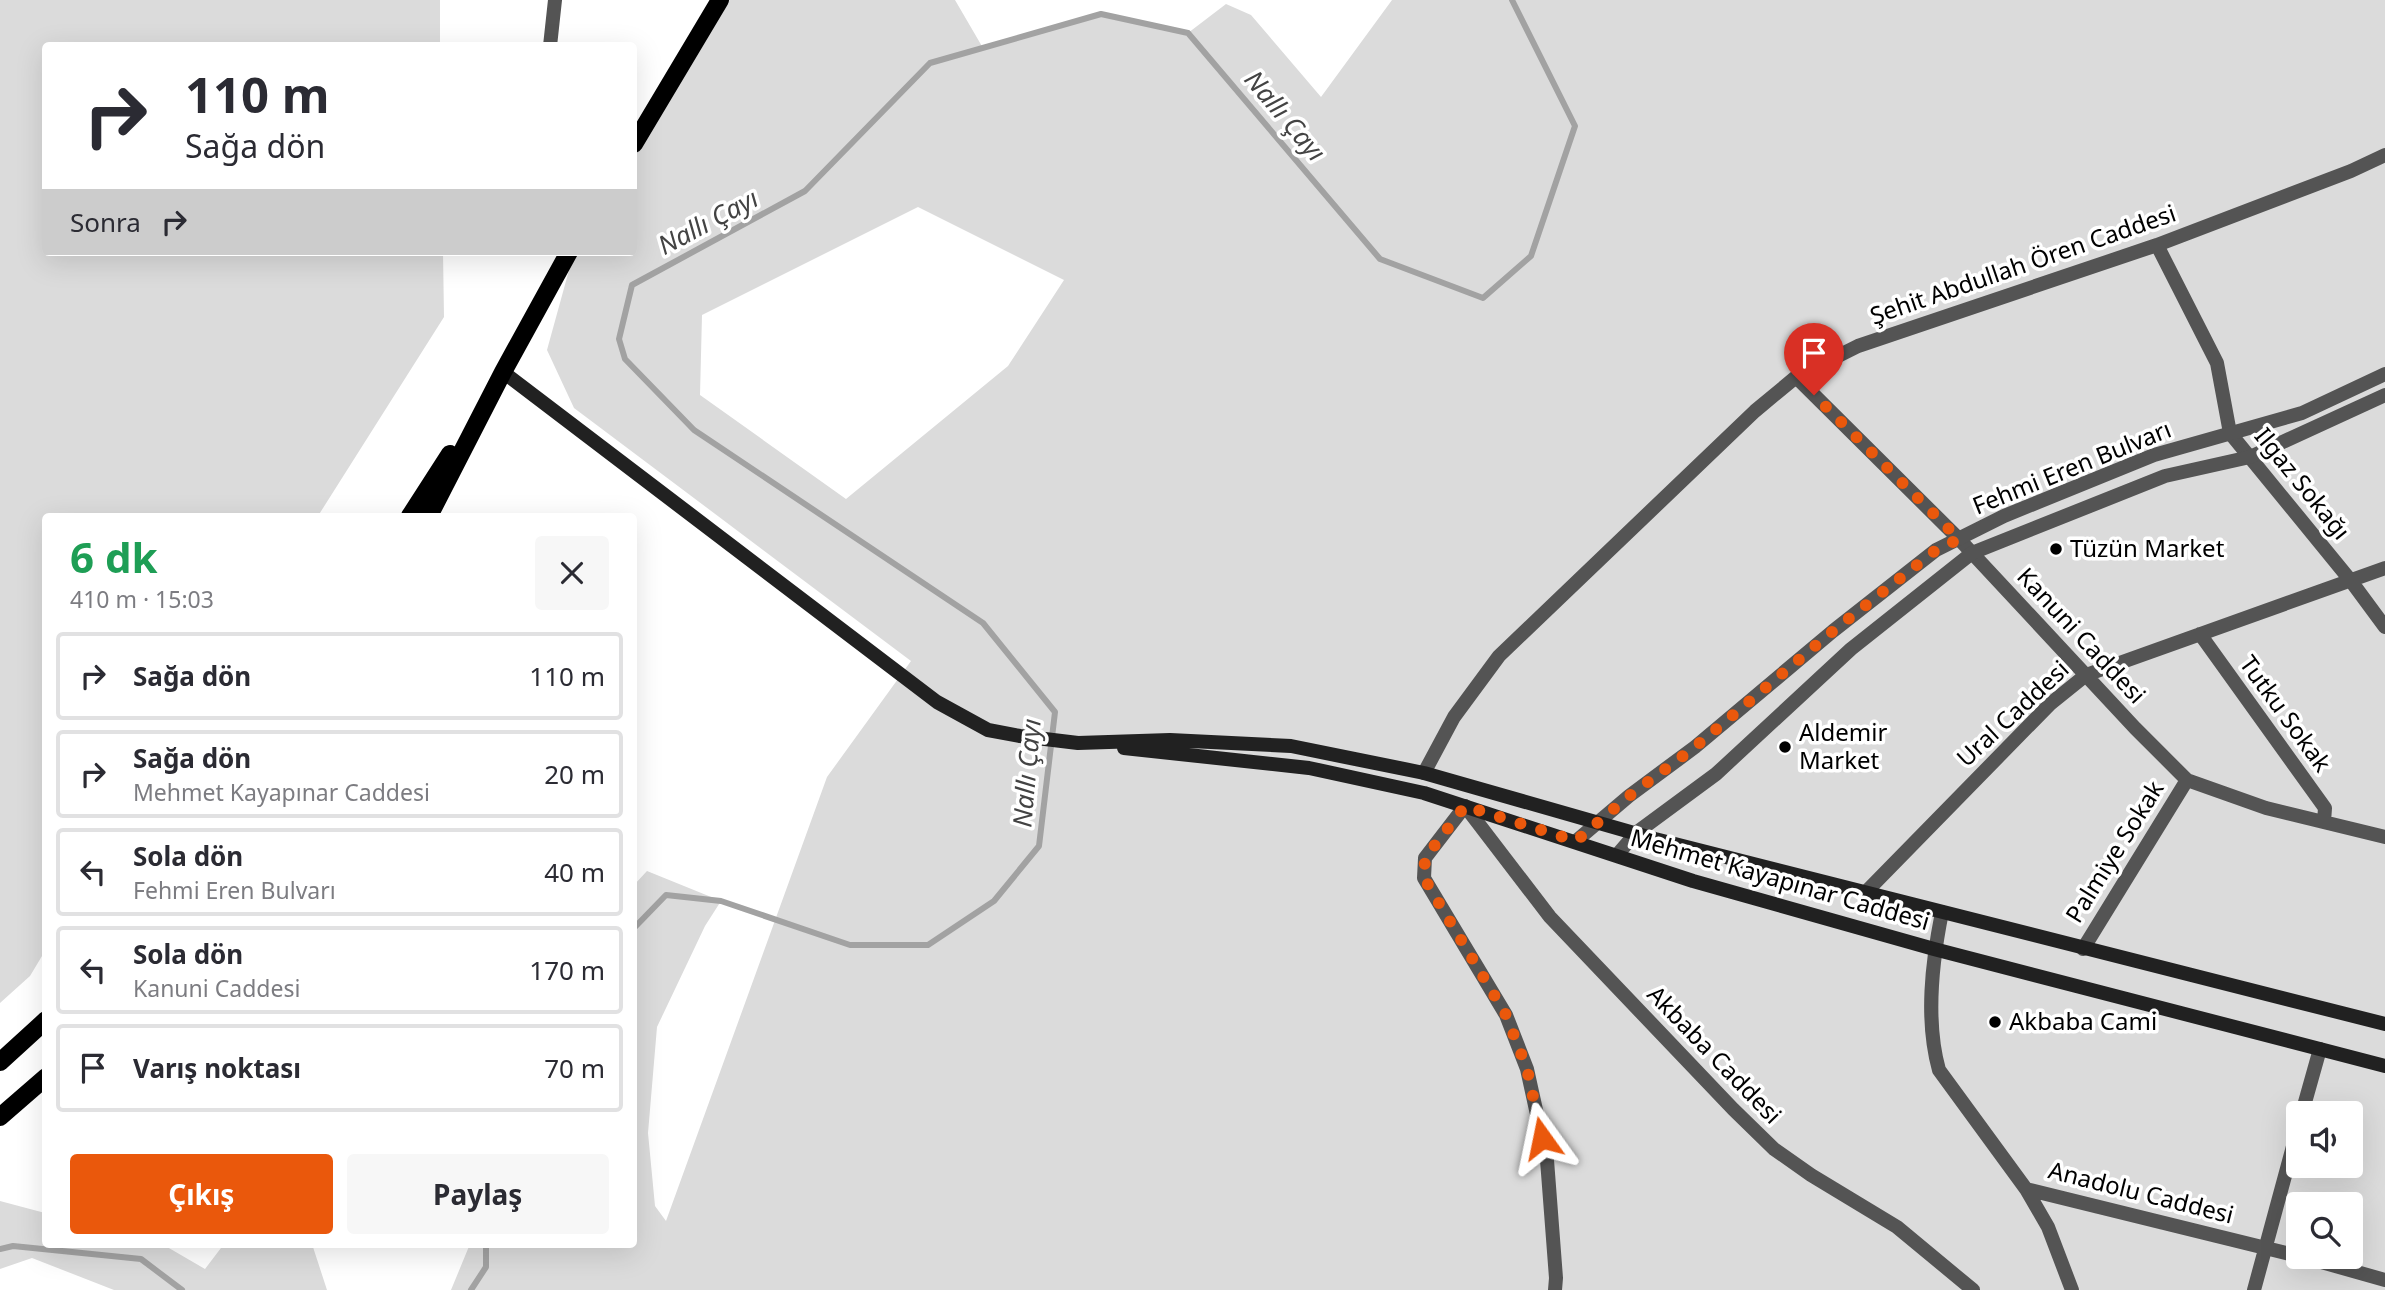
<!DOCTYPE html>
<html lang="tr">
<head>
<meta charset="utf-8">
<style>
  :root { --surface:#fff; --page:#f7f7f7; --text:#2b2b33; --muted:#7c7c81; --line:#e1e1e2; --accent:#ea580c }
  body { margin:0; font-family:"Noto Sans",sans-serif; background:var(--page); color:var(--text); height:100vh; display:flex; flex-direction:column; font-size:26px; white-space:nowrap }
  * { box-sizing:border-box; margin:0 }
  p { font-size:23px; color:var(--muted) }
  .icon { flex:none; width:38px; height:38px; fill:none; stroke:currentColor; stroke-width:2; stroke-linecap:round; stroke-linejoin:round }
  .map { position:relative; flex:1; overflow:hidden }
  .side { position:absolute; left:42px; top:513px; width:595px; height:735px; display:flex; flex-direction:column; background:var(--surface); border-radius:7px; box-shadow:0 7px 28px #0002 }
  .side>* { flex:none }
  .guide { position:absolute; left:42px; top:42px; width:595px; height:214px; border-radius:7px; box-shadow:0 7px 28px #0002; background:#fff; color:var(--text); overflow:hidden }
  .tools { position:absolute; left:2286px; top:1101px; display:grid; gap:14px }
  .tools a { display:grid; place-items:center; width:77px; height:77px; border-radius:7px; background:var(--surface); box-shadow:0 7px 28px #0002; font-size:35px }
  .pin { position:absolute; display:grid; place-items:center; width:60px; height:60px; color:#fff; margin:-72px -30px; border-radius:50% 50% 50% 0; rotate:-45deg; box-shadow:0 0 7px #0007 }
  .pin .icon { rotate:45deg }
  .me { position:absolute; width:77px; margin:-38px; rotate:348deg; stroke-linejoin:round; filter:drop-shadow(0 0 5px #0008) }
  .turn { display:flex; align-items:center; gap:24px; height:147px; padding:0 28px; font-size:32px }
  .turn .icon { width:91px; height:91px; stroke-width:2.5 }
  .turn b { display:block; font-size:49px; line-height:60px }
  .then { display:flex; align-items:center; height:66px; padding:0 28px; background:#0003; gap:14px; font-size:26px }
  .round { display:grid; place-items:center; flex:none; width:74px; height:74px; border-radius:7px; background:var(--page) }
  .summary { display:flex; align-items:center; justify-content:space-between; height:119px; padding:0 28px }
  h1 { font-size:42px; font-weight:700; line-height:52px; color:#1e9e55 }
  .button { display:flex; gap:14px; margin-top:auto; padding:14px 28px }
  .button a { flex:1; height:80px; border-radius:7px; background:var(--accent); color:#fff; font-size:28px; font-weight:700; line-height:80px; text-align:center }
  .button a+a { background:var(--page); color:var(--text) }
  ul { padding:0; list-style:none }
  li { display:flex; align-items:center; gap:21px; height:88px; margin:0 14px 10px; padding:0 14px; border:4px solid var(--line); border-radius:7px }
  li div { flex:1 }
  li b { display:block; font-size:26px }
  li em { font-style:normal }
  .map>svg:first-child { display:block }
  .green { fill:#dbdbdb; fill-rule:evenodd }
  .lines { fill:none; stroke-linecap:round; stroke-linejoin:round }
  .stream { stroke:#a2a2a2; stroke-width:6 }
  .minor { stroke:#545454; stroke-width:14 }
  .tertiary { stroke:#545454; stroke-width:14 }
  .secondary { stroke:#212121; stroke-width:14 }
  .primary { stroke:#000; stroke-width:18 }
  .route { stroke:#ea580c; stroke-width:12; stroke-dasharray:0 21.6 }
  .poi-dot { fill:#000; stroke:#fff; stroke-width:2.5 }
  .labels { text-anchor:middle; stroke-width:7; stroke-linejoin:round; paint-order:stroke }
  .street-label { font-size:24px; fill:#000; stroke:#fff }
  .poi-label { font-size:24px; fill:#000; stroke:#fff; text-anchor:start }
  .water-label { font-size:26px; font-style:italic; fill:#434343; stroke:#fff }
</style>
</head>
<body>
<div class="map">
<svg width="2385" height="1290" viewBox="0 0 2385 1290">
  <rect width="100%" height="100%" fill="#fff"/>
  <path class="green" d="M0 0H440V45L46 46V252H443L444 317 318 516H46L45 951 30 976 0 1003Z
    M720 0H955L983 48 1107 15 1188 33 1226 4 1251 15 1321 97 1392 0H2385V1290H451L470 1244H634V885L647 871 721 901 705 926 657 1027 648 1133 655 1206 666 1221 827 777 911 661 574 408 547 350 574 252H634V144ZM918 207 1064 280 1008 366 846 499 700 395 702 315ZM2298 1113H2350V1166H2298ZM2298 1204H2350V1256H2298Z
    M0 1201 45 1213 46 1244H162L205 1269 224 1244H312L327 1290H114L32 1258 0 1269Z"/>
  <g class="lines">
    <path class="stream" d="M634 928 666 895 721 901 850 945H928L994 901 1039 846 1055 712 983 623 694 430 625 359 619 339 632 285 805 191 930 63 1101 14 1188 33 1380 259 1483 298 1531 256 1575 126 1512 0
      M0 1249 13 1246 141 1259 182 1290
      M471 1290 486 1267V1244"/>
    <path class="minor" d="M550 46 555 0
      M2157 245 2217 363 2230 433 2351 581 2385 627
      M1796 377 1959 539 2135 728 2187 780 2266 808 2385 837
      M2200 634 2325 808 2324 822
      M1424 773 1454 717 1499 656 1755 411 1796 377 1858 346 2157 245 2351 171 2385 155
      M1866 892 2050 704 2086 675 2385 568
      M1942 912C1932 962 1925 1020 1939 1070L2026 1189 2048 1227 2072 1290
      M2083 949 2187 780
      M2302 1113 2320 1049
      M2026 1189 2298 1256
      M2300 1256 2385 1280
      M1555 1290 1556 1278 1547 1160 1527 1069 1506 1015 1424 878 1425 858 1465 806 1550 917 1733 1109 1774 1149 1811 1175 1897 1227 1973 1290
      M2254 1290 2298 1128"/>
    <path class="tertiary" d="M1576 841 1629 796 1695 747 1833 631 1936 550 2004 516 2154 455 2302 413 2385 374
      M1617 855 1636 833 1716 774 1851 649 1972 553 2165 476 2250 457 2385 395"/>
    <path class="secondary" d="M503 372 937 702 988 730 1020 736 1078 743 1170 740 1291 746 1424 773 1655 839 2385 1024
      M1124 748 1309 768 1424 793 1693 881 1934 949 2385 1066"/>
    <path class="primary" d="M634 144 720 0
      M410 516 450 454
      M429 516 503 372 569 252
      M0 1062 46 1020
      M0 1117 46 1077"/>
  </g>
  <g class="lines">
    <path class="route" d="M1542 1138 1527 1069 1506 1015 1424 878 1425 858 1465 806 1576 841 1629 796 1695 747 1833 631 1936 550 1959 539 1814 395"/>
  </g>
  <g class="poi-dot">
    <circle cx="2056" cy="549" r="7"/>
    <circle cx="1785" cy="747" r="7"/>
    <circle cx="1995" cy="1022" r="7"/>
  </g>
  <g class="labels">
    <g class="street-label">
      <text transform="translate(2023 265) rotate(-19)" y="8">Şehit Abdullah Ören Caddesi</text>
      <text transform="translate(2072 468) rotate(-22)" y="8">Fehmi Eren Bulvarı</text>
      <text transform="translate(2302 484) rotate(51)" y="8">Ilgaz Sokağı</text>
      <text transform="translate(2081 636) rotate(47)" y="8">Kanuni Caddesi</text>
      <text transform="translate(2013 714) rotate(-43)" y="8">Ural Caddesi</text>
      <text transform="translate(2285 714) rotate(54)" y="8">Tutku Sokak</text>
      <text transform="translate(2115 852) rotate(-58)" y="8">Palmiye Sokak</text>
      <text transform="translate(1780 880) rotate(16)" y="8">Mehmet Kayapınar Caddesi</text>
      <text transform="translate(1714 1055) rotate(46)" y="8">Akbaba Caddesi</text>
      <text transform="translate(2141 1193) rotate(14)" y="8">Anadolu Caddesi</text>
    </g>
    <g class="poi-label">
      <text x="2070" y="557">Tüzün Market</text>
      <text x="1799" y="741">Aldemir<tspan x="1799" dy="28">Market</tspan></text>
      <text x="2009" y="1030">Akbaba Cami</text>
    </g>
    <g class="water-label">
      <text transform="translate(1285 116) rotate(50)" y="9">Nallı Çayı</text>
      <text transform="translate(708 222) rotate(-28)" y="9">Nallı Çayı</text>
      <text transform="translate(1027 773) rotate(-85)" y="9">Nallı Çayı</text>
    </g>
  </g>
</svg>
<div class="tools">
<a><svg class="icon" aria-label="sound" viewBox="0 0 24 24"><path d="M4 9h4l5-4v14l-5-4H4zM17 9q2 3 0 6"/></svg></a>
<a><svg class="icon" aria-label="search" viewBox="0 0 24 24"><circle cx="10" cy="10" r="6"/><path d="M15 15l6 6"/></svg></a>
</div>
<div class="pin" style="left:1814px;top:395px;background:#d93025"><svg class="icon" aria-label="arrive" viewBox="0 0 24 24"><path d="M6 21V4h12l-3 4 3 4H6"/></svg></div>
<svg class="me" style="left:1542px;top:1138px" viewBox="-20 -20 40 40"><path d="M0-17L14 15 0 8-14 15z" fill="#ea580c" stroke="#fff" stroke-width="4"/></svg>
<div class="guide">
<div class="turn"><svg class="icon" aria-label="right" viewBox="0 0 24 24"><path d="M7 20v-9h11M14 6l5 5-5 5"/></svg><div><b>110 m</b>Sağa dön</div></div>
<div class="then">Sonra<svg class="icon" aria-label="right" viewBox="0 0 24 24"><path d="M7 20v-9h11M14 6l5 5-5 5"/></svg></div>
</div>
<section class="side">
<div class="summary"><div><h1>6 dk</h1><p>410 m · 15:03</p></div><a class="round"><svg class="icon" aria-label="close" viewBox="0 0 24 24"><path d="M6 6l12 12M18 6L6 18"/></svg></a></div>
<ul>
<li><svg class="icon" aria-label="right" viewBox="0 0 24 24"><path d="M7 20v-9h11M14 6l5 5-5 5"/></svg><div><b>Sağa dön</b></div><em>110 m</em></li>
<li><svg class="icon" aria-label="right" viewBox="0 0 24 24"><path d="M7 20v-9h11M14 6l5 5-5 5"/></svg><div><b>Sağa dön</b><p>Mehmet Kayapınar Caddesi</p></div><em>20 m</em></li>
<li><svg class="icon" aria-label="left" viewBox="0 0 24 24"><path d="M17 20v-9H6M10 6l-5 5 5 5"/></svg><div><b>Sola dön</b><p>Fehmi Eren Bulvarı</p></div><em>40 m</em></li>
<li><svg class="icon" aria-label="left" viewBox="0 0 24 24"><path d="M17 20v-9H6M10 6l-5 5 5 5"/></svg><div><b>Sola dön</b><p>Kanuni Caddesi</p></div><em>170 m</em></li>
<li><svg class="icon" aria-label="arrive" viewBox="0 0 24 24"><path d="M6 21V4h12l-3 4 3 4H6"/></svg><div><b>Varış noktası</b></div><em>70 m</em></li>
</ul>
<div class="button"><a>Çıkış</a><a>Paylaş</a></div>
</section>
</div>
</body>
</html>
